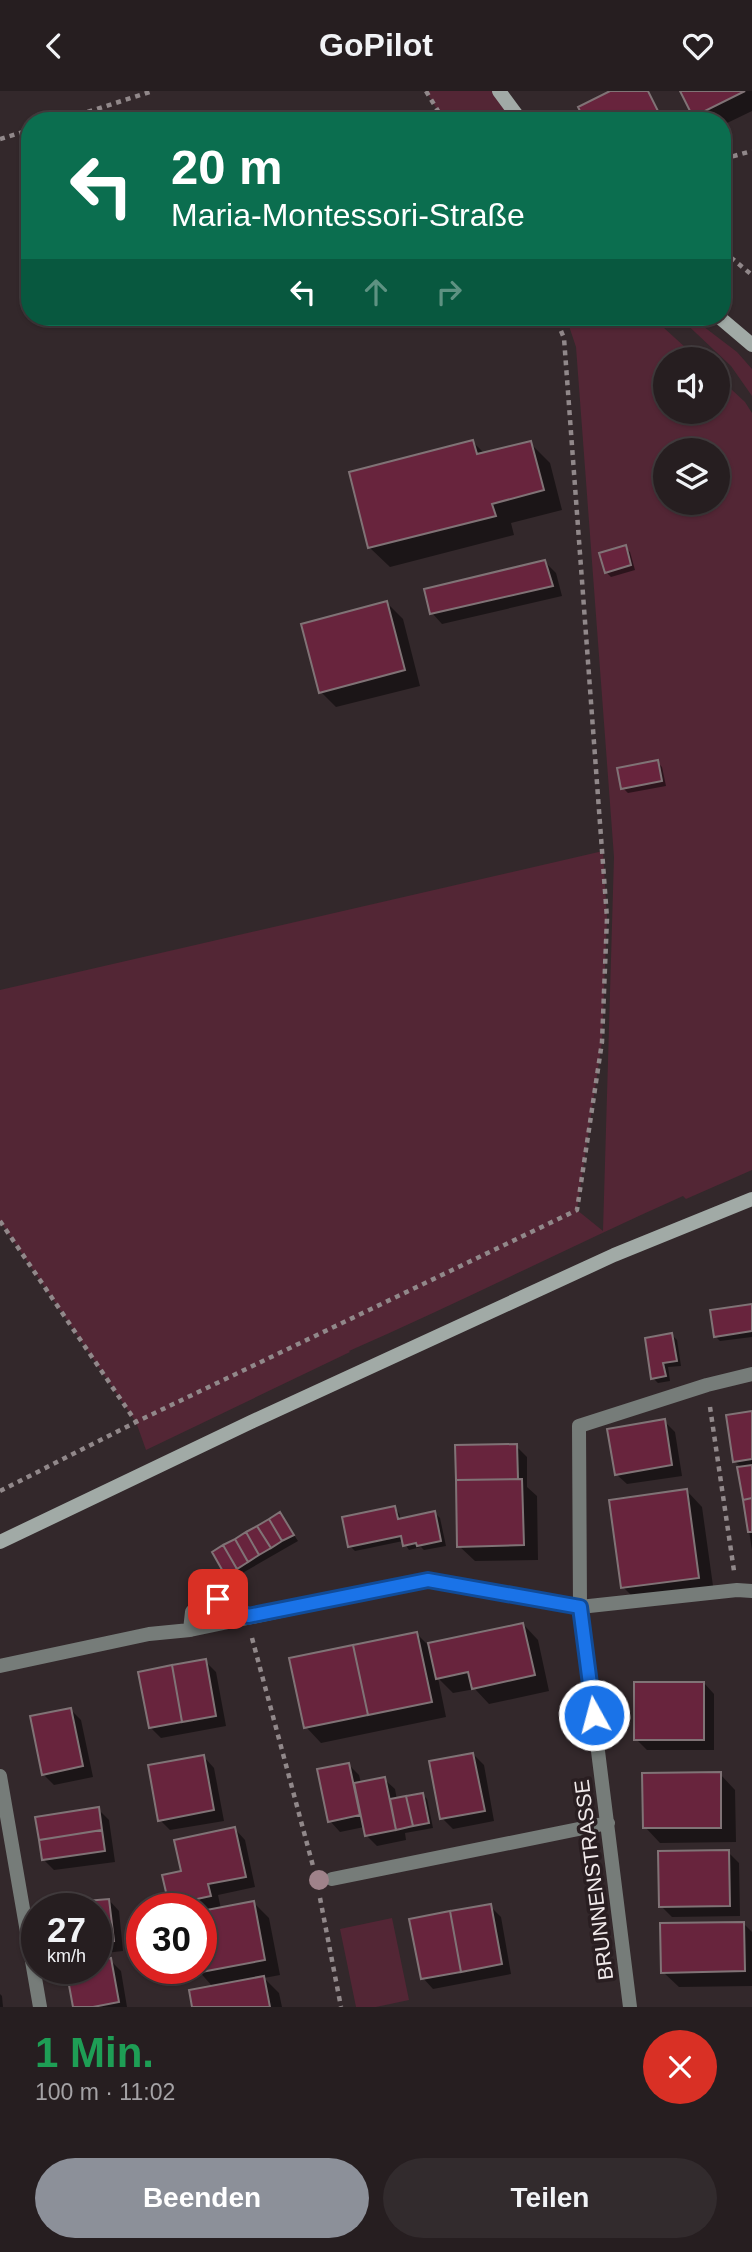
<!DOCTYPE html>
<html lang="de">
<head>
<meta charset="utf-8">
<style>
  :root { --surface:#261e20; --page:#322b2d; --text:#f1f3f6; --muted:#a4a2a5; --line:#423c3e; --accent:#8c9099 }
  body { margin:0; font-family:Arial,sans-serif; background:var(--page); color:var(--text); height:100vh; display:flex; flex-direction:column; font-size:26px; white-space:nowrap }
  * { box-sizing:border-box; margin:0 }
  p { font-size:23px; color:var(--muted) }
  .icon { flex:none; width:38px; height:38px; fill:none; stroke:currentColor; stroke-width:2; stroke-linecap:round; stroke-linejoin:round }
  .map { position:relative; height:1916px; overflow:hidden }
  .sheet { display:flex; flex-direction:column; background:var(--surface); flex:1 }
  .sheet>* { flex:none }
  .hud { position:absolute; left:21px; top:21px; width:710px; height:214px; border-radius:28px; box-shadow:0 2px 5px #0004,0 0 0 2px var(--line); background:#0b6e4f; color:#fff; overflow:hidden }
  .fabs { position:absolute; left:653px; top:256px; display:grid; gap:14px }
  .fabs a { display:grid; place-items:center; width:77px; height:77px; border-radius:50%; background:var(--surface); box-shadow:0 2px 5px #0004,0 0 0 2px var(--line); font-size:35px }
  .speed { position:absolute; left:21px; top:1802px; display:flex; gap:14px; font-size:35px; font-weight:700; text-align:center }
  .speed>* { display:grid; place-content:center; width:91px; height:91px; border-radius:50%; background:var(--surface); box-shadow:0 2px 5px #0004,0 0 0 2px var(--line); line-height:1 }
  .speed small { font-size:18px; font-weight:400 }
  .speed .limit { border:10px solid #d22; background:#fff; color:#111 }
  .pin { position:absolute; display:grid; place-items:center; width:60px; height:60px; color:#fff; margin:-30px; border-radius:14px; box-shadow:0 4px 10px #0006 }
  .me { position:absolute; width:77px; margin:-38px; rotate:353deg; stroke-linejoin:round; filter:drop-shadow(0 0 5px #0008) }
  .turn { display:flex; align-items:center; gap:24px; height:147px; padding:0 35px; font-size:32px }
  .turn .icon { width:91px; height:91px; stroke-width:2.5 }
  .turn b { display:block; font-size:49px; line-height:60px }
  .lanes { display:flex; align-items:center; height:66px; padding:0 35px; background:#0003; justify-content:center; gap:35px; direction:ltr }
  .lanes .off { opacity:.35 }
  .round { display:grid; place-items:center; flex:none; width:74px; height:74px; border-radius:37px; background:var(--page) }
  .overview { display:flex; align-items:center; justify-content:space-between; height:119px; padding:0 35px }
  h1 { font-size:42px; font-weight:700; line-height:52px; color:#1e9e55 }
  .action { display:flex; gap:14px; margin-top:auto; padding:14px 35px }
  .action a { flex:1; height:80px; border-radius:42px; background:var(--accent); color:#fff; font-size:28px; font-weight:700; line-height:80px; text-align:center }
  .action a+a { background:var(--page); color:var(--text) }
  header { display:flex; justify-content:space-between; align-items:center; height:91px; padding:0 35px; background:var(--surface); font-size:32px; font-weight:700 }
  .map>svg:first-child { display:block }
  .green { fill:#532635; fill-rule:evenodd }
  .shadow { fill:#0007 }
  .building { fill:#68243d; stroke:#807376; stroke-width:2 }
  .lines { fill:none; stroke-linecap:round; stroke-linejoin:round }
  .path { stroke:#91888a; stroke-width:4.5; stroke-dasharray:5 5; stroke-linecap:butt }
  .minor { stroke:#767c79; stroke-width:14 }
  .secondary { stroke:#a1aaa6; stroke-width:14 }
  .tree { fill:#9f828a }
  .route-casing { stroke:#114b97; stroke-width:18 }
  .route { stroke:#1a73e8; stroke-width:12 }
  .labels { text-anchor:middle; stroke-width:7; stroke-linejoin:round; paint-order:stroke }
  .street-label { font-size:21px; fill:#f1eaeb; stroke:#291e21 }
</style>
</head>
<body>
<header><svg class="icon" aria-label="back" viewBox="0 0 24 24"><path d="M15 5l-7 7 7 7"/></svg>GoPilot<svg class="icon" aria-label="heart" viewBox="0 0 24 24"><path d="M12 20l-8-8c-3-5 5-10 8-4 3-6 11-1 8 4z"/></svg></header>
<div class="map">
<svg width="752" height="1916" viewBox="0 0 752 1916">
  <rect width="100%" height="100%" fill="#33282b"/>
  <path class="green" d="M426 0H499L521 30H444Z
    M566 226H652L698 268H665V320H718V286L745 311 752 322V1079L686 1108 683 1105C571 1155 461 1211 349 1260L350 1261 146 1359 136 1331 0 1130V899L603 760 607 827 602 951 577 1119 603 1140 614 766 576 256ZM665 359H718V411H665Z
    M679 226H691L737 261 752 278V305L731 275Z
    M392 1827 409 1909 376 1916H356L340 1838Z"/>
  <path class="shadow" d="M614 0H649L664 30H587Z
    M682 0H752V20L723 34V30H699Z
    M473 351 485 363 530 352 550 372 562 419 511 432 514 444 390 476 370 457 351 382Z
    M625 456 630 461 635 479 611 486 606 481Z
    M545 471 556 482 562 505 442 533 432 522Z
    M387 512 403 528 420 595 336 616 321 601Z
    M657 671 662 676 666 695 628 702 623 697Z
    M752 1215V1246L720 1250 715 1245Z
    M672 1244 677 1249 681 1275 668 1276 670 1290 658 1292 653 1287Z
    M752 1322V1459L739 1377H742L734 1370Z
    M664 1330 675 1341 682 1385 627 1393 616 1383Z
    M516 1355 527 1366V1396L537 1405 538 1469 475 1470 459 1455 457 1356Z
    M687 1400 702 1416 714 1502 639 1512 623 1496Z
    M394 1417 399 1422 401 1429 435 1422 440 1427 446 1455 424 1459 421 1456 409 1459 403 1450 355 1460 350 1455Z
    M280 1423 298 1450 232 1488 227 1483Z
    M523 1533 538 1549 549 1600 489 1613 475 1598 453 1602 438 1587 446 1626 321 1652 306 1636 417 1543 432 1558Z
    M205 1570 216 1581 226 1635 161 1647 150 1636Z
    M704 1592 714 1603V1659H647L636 1648Z
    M71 1619 81 1629 93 1686 54 1694 43 1683Z
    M473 1663 484 1674 494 1730 453 1738 442 1727Z
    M204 1666 214 1677 224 1730 170 1739 160 1729Z
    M349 1674 359 1684 361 1692 384 1688 395 1698 397 1709 422 1703 427 1708 433 1737 405 1742 406 1749 377 1755 366 1744 364 1736 340 1741 330 1730Z
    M720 1683 735 1699 736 1751 660 1752 645 1736Z
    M98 1718 109 1729 115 1771 54 1779 44 1769Z
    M235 1738 245 1749 255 1796 218 1804 221 1818 254 1812 269 1827 280 1884 264 1887 279 1902 282 1916H194L213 1896 197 1878H201V1818H176L170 1813 183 1782Z
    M728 1761 739 1772 740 1825 672 1826 661 1815Z
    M109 1809 119 1820 123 1860 96 1863V1818H64L63 1814Z
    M490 1815 501 1826 511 1883 433 1898 423 1887Z
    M744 1833 752 1841V1895L679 1896 663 1881Z
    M110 1869 121 1880 127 1916H75L68 1878H96Z
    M0 1903 2 1905 3 1916H0Z"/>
  <path class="building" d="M610 0H648L663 30H585L578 16Z
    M680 0H745L693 26Z
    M473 349 477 363 531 350 544 399 492 413 496 425 368 457 349 381Z
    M626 454 631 474 605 482 599 462Z
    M545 469 553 495 430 523 424 498Z
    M387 510 405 579 319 602 301 533Z
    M658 669 662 690 621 698 617 677Z
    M752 1213V1240L714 1246 710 1219Z
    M672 1242 677 1270 663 1272 666 1285 651 1288 645 1247Z
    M752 1320V1368L733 1371 726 1324Z
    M665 1328 672 1374 615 1384 607 1338Z
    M517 1353 518 1388 456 1389 455 1354Z
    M752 1374V1407L743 1409 737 1376Z
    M522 1388 524 1454 457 1456 456 1389Z
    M687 1398 699 1487 621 1497 609 1409Z
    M752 1407V1441H748L743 1409Z
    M395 1415 398 1428 435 1420 441 1450 417 1455 416 1452 403 1455 401 1445 348 1456 342 1426Z
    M280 1421 294 1444 282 1450 269 1428Z
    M269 1428 282 1450 271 1457 257 1435Z
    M257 1435 271 1457 259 1464 246 1441Z
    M246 1441 259 1464 248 1471 235 1448Z
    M235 1448 248 1471 237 1478 223 1454Z
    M223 1454 237 1478 225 1484 212 1461Z
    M523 1532 535 1584 472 1598 468 1581 436 1588 428 1552Z
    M417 1541 432 1611 368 1624 353 1554Z
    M353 1554 368 1624 304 1637 289 1567Z
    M206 1568 216 1625 182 1631 172 1574Z
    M172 1574 182 1631 149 1637 138 1581Z
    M634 1591H704V1649H634Z
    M71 1617 83 1675 42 1684 30 1625Z
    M473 1662 485 1720 440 1728 429 1670Z
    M204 1664 214 1719 158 1730 148 1674Z
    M349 1672 360 1724 328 1731 317 1678Z
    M721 1681V1737H643L642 1682Z
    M385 1686 396 1739 365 1745 354 1692Z
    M423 1702 429 1732 413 1735 406 1705Z
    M406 1705 413 1735 396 1739 390 1708Z
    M99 1716 102 1739 39 1749 35 1726Z
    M235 1736 246 1786 208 1793 211 1805 169 1814 162 1784 181 1780 174 1749Z
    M102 1739 105 1760 42 1769 39 1749Z
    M729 1759 730 1815 659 1816 658 1760Z
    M109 1808 114 1850 96 1852V1818H62L61 1812Z
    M254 1810 265 1869 196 1882V1878H201V1820Z
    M491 1813 502 1873 461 1881 450 1820Z
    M450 1820 461 1881 421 1888 409 1828Z
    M744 1831 745 1880 661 1882 660 1832Z
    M111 1867 119 1911 93 1916H73L66 1878H96V1870Z
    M264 1885 270 1916H192L189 1899Z"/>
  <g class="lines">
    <path class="path" d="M426 0 444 30
      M59 30 153 0
      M0 48 30 39
      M723 68 752 60
      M723 160 752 184
      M0 1130 136 1331
      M710 1316 734 1480
      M0 1400 136 1331 577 1119 602 951 607 827 564 247 555 226
      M252 1547 313 1775
      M320 1807 341 1916"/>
    <path class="minor" d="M190 1539 192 1521 201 1510 218 1508 248 1525
      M0 1575 149 1543 190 1539 428 1489 580 1516 737 1499 752 1500
      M0 1685 40 1916
      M332 1788 608 1732
      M630 1916 580 1516 579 1335 707 1294 752 1283"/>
    <path class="secondary" d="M499 0 521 30
      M719 226 752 254
      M0 1451 251 1331 614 1164 752 1108"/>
  </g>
  <g class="tree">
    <circle cx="210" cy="1523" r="10"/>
    <circle cx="319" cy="1789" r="10"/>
  </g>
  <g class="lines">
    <defs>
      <path id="route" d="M218 1508 248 1525 428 1489 580 1516 594 1624"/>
    </defs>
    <use href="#route" class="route-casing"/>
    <use href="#route" class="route"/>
  </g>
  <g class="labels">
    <g class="street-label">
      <text transform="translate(594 1789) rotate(-97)" y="7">BRUNNENSTRASSE</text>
    </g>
  </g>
</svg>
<div class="fabs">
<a><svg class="icon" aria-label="sound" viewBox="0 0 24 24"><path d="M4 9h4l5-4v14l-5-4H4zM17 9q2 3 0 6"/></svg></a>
<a><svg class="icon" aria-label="layers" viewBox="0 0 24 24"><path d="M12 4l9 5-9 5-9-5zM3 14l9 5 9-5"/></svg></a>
</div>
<div class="speed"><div>27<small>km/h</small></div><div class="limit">30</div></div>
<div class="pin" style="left:218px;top:1508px;background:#d93025"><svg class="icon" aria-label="arrive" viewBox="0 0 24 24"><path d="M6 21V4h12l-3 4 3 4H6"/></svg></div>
<svg class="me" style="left:594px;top:1624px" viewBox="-20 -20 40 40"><circle r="17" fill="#1a73e8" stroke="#fff" stroke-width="3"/><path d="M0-11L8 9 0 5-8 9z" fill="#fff"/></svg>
<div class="hud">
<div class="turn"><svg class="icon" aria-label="left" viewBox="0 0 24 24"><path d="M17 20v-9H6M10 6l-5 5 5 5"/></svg><div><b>20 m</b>Maria-Montessori-Straße</div></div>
<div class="lanes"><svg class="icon" aria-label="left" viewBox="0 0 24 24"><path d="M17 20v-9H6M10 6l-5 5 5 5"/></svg><svg class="icon off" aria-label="ahead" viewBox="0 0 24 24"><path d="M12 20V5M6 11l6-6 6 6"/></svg><svg class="icon off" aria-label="right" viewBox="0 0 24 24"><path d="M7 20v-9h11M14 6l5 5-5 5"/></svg></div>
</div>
</div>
<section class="sheet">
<div class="overview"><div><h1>1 Min.</h1><p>100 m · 11:02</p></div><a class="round" style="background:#d93025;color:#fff"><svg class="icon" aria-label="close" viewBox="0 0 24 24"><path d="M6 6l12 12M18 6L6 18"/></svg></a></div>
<div class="action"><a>Beenden</a><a>Teilen</a></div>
</section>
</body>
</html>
